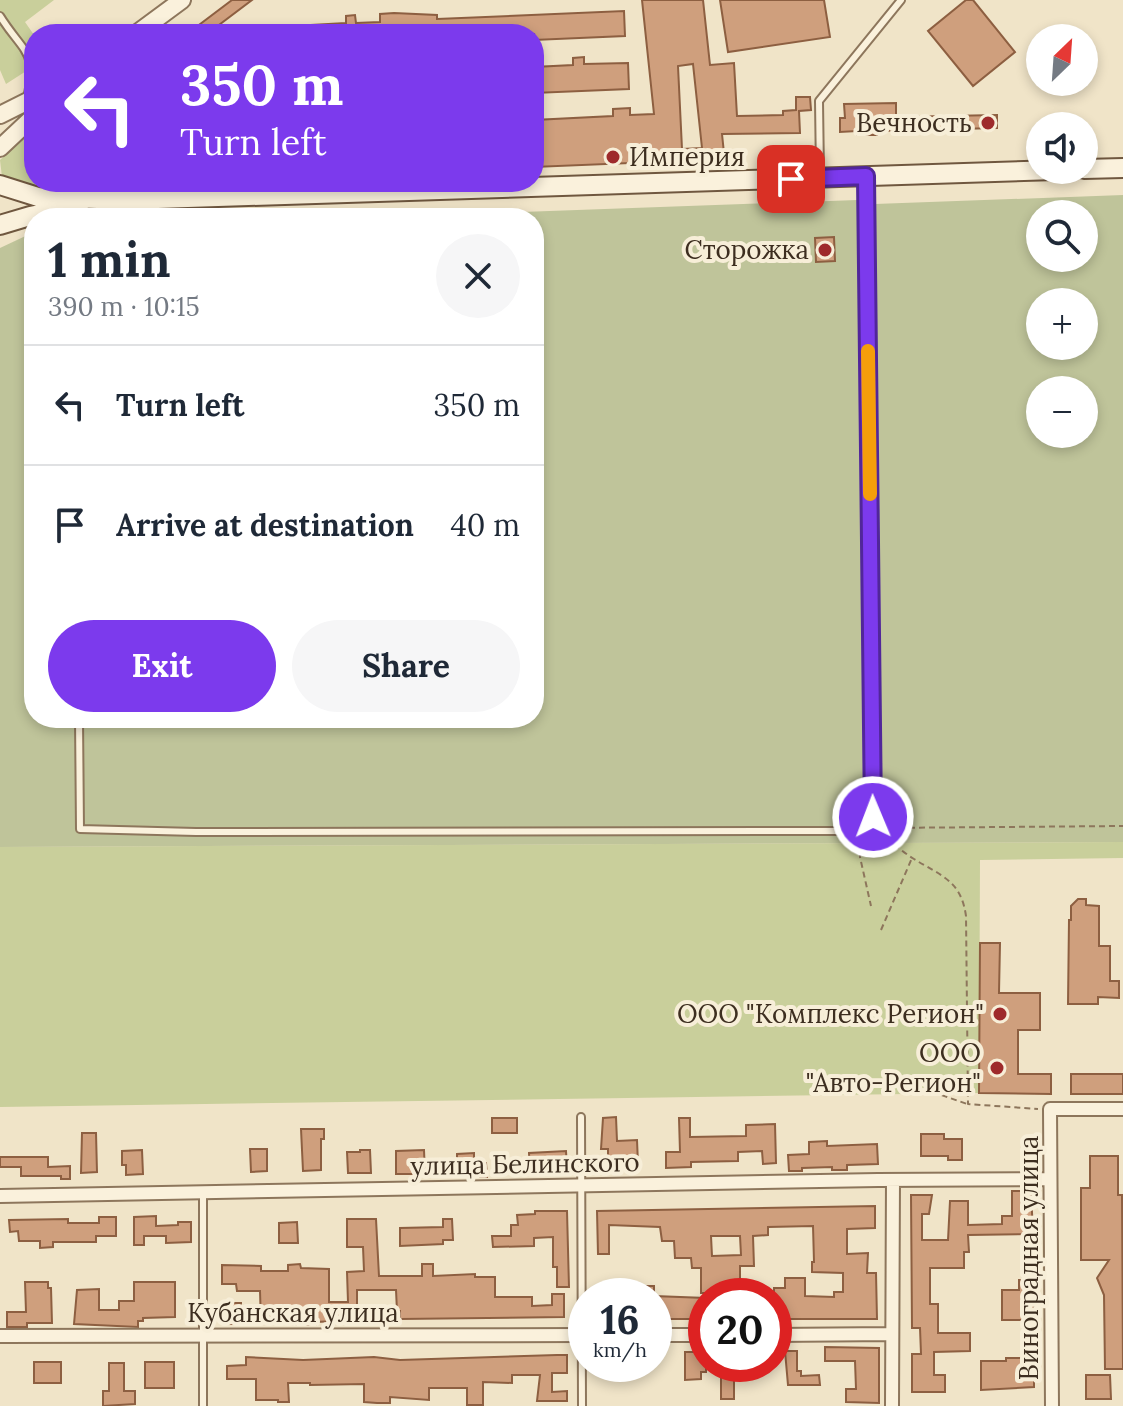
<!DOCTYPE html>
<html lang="en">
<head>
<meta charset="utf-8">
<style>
  :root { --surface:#fff; --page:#f6f6f7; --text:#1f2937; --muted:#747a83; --line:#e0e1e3; --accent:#7c3aed }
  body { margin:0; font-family:Lora,serif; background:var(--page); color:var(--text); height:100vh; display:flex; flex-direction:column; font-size:30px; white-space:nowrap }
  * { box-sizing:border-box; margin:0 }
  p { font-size:26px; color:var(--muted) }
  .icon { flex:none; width:44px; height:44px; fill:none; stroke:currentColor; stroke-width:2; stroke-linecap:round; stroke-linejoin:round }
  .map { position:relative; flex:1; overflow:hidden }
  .details { position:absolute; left:24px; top:208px; width:520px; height:520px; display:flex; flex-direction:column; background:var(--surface); border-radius:32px; box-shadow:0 4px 12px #0003 }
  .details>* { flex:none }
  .banner { position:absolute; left:24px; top:24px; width:520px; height:168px; border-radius:32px; box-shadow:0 4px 12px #0003; background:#7c3aed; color:#fff; overflow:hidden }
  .needle { width:52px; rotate:25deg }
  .controls { position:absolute; left:1026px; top:24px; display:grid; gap:16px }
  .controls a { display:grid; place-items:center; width:72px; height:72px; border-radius:50%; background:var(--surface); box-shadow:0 4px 12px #0003; font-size:40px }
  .speed { position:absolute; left:568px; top:1278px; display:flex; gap:16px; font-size:40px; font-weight:700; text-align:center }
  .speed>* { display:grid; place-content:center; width:104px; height:104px; border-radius:50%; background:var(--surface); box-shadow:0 4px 12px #0003; line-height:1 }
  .speed small { font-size:20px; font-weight:400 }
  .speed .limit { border:12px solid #d22; background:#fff; color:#111 }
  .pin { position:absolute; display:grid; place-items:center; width:68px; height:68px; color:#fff; margin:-34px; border-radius:16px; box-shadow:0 4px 12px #0006 }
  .me { position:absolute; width:88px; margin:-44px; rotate:359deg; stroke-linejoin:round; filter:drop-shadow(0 0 6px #0008) }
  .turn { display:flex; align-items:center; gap:28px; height:168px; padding:0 24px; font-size:36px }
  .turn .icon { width:104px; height:104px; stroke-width:2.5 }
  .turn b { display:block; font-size:56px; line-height:68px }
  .round { display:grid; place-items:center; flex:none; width:84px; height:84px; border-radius:42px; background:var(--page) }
  .overview { display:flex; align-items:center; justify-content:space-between; height:136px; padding:0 24px }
  h1 { font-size:48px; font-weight:800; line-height:60px }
  .action { display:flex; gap:16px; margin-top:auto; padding:16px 24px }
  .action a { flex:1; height:92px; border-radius:48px; background:var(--accent); color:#fff; font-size:32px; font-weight:800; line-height:92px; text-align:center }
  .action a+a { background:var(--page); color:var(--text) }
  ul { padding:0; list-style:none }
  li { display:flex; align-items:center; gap:24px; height:120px; padding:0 24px; border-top:2px solid var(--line) }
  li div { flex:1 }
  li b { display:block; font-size:30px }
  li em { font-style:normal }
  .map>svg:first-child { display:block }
  .green { fill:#c9cf9b }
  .cemetery { fill:#bfc49a; fill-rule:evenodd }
  .building { fill:#cf9f7d; stroke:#8d5f41; stroke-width:2; fill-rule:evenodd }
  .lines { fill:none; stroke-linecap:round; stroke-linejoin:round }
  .service-casing { stroke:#8d765c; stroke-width:10 }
  .minor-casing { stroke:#8d765c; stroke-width:16 }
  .tertiary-casing { stroke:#8d765c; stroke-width:20 }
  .secondary-casing { stroke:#6f573f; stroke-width:22 }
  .path { stroke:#8d765c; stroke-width:2; stroke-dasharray:6 4; stroke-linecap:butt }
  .service { stroke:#faf1dc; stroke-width:6 }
  .minor { stroke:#faf1dc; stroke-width:12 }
  .tertiary { stroke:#faf1dc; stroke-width:16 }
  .secondary { stroke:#faf1dc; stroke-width:18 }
  .route-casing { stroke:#51269a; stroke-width:20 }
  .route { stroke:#7c3aed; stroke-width:14 }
  .slow { stroke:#f59e0b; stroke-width:14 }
  .poi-dot { fill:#9e2a2b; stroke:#f7eed8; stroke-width:3 }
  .labels { text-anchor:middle; stroke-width:8; stroke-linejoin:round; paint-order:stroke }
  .poi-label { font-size:26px; fill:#3d2e20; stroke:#f7eed8; text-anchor:end }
  .street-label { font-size:26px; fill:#3d2e20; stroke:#f7eed8 }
</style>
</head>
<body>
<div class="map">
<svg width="1123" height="1406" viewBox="0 0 1123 1406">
  <rect width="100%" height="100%" fill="#f0e4c8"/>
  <path class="green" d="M0 0H54L25 22 34 35V66L6 84 0 70Z
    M34 129V182H88L91 189 46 190 2 177 0 160Z
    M1123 842V858L980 860 979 1093 0 1107V847Z"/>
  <path class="cemetery" d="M1123 195V842L0 847V248L34 232V718H534V218H355L857 200 875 204ZM1040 214H1084V258H1040ZM1040 302H1084V346H1040ZM1040 390H1084V434H1040Z"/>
  <path class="building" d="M232 0H252L207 34H187Z
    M642 0H703L710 65 734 63 737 116 783 115V111L796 110V97H810L811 110 799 111 800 133 722 134 724 153 714 154 715 163 704 164 703 160 534 167V120L613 116V109L630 108V115L654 114ZM693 64 702 148 682 149 678 66Z
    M720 0H824L830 37 728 52Z
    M966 0H973L1015 52 973 86 928 31Z
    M624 11 625 36 534 40V34H295L294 26 346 23V16L355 15 356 23 380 22V14L394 13 437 15V19Z
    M584 57V64L628 63 629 89 534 93V67L573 65V58Z
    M896 103V117L997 115V128L877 131V135H857V131L840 132V118H845L844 104Z
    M834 237 835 261 816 262 815 238Z
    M1078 899H1086V905L1099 906V946H1110V981H1119V998L1098 997V1004H1068L1069 920H1071V906Z
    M980 943H1000L999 993H1040V1030H1018V1074H1051V1094L979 1093Z
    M1071 1074H1123V1094H1071Z
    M616 1117 617 1141 637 1140 638 1164 608 1163V1149H601L603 1118Z
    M492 1118H517V1133H492Z
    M679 1118H690V1137L746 1136V1125L775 1124 776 1163 763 1164 762 1151 738 1152V1161L691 1162V1167L666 1168V1152H680Z
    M301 1129H324V1139H321V1170L303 1171Z
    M82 1133H96L97 1172 81 1173Z
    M921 1134H944V1139H962V1160H948V1156H921Z
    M827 1141V1146L877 1144 878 1164 847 1165V1170H832V1167L802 1168V1171H789L788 1155 809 1154V1142Z
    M250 1149H267V1171L251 1172Z
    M142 1150 143 1174 126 1175V1165H122V1151Z
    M360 1150H370L371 1173H348L347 1152H360Z
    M424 1150 425 1174H396V1151Z
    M566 1151 567 1168 539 1169V1173H530L529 1153Z
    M474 1153V1163H486L487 1177H477V1172L457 1173V1154Z
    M1090 1156H1118V1195H1122L1123 1369H1105L1104 1295 1097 1278 1109 1260H1081V1188H1090Z
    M0 1157H48V1167L70 1166V1179H61V1176H21V1167H0Z
    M1012 1191H1031L1033 1234 968 1235 969 1252H964V1268H930V1304H938V1333H970V1351L934 1352V1375H945V1392H912V1354H921L920 1328H912L911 1195H932L929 1214H922V1240H948L950 1201H968V1225L1002 1224V1216H1012Z
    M875 1206V1228L847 1229V1254L868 1253 867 1273H876L877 1319H781V1303H774V1288H785V1278H805V1296L834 1297V1292H843V1273L812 1272V1262H814L813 1226 768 1227V1235L753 1236 754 1266H740V1296H728V1293H701V1268H692L691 1258H675L674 1241H662L660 1227 609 1225V1254H598L597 1211ZM711 1236H740L741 1255 712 1256Z
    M535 1211H567L569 1287H557V1267H553V1237L534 1238V1246L493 1247 492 1236H511V1225H518L517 1215 535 1214Z
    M156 1216V1226L178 1225V1222H191V1242L166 1243V1236H144V1245H134V1217Z
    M99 1217H116V1236H96V1242H53V1247L40 1248V1241H19L18 1231 10 1232 9 1220 68 1219V1223H99Z
    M347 1219H376L379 1276H422V1264H433V1276L475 1274V1277H495V1297H532V1306L552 1305V1294H564V1317L400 1319V1311H397L396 1290H357V1320L316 1322V1325L261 1323 260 1291H237L236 1284H222V1265L261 1266V1271H288V1265L300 1264 301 1268 329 1269V1302H348L347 1272 364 1271 363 1247H347Z
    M443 1219H452L453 1240H443V1244L400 1246V1228L443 1227Z
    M297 1222 298 1243H279V1223Z
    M1019 1280H1033L1034 1328H1022V1320H1002V1290H1019Z
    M25 1282H48V1288H51L52 1323H27V1327H7V1312H26Z
    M134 1282H175V1317L143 1318V1321H138V1327L74 1324 77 1290 99 1289V1310H119V1301H134Z
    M645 1286H654V1296L706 1298V1319H654V1296H645Z
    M224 1303H241V1324H224Z
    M825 1347 879 1348V1403L846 1402V1389H856L855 1361H825Z
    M785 1351H797V1371H801V1376L819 1375 820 1385H788Z
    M685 1352H706V1372H701V1379L685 1380Z
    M557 1355H567V1373H552V1392L567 1391V1401H537L540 1375H512V1383L483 1382V1405H467V1388H429V1400L390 1397V1403H377L364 1402V1384L310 1385V1383H288L289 1402H278V1400H256V1379H227V1366L246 1365V1357L303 1360 374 1357 400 1360Z
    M1006 1358H1034V1387L981 1390V1361H1006Z
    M34 1362H61V1383H34Z
    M145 1362H174V1388H145Z
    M109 1363H124V1391H135V1404L103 1406V1391H109Z
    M721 1364H734V1399H721Z
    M1086 1375H1110L1111 1399H1086Z"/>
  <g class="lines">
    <defs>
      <path id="service" d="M0 16C23 53 38 50 27 98
        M820 174 819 101 901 0
        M79 718 80 829 196 832 808 831H859L870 828 873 817 866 178
        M581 1117 582 1406
        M203 1194V1406"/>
      <path id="minor" d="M0 1196 878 1180 1050 1179
        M654 1335H706
        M774 1335 892 1334
        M0 1336 586 1335
        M892 1406 893 1180
        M1052 1406 1050 1109H1123"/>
      <path id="tertiary" d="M136 34 182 0
        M0 115 34 98
        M0 148 34 116"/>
      <path id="secondary" d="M1084 169 1123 168
        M0 185 38 197 127 200 1056 170
        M0 225 30 216 79 206"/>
    </defs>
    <use href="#service" class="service-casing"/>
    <use href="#minor" class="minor-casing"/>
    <use href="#tertiary" class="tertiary-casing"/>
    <use href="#secondary" class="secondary-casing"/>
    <path class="path" d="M879 828 1123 826
      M878 833C891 841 901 851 914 859 941 876 961 880 966 916L968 1104 1038 1109
      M861 842 860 857 871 906
      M881 930 912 858
      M885 1075 967 1104"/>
    <use href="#service" class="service"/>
    <use href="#minor" class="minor"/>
    <use href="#tertiary" class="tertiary"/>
    <use href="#secondary" class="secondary"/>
  </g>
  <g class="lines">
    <defs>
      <path id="route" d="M791 179 866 176 873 817"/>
    </defs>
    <use href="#route" class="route-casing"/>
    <use href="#route" class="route"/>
    <path class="slow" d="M868 351 870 494"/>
  </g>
  <g class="poi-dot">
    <circle cx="988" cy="123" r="8"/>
    <circle cx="613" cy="157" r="8"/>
    <circle cx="825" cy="250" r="8"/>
    <circle cx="1000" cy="1014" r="8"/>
    <circle cx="997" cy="1068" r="8"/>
  </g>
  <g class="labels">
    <g class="poi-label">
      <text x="972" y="132">Вечность</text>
      <text x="629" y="166" text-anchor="start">Империя</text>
      <text x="809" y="259">Сторожка</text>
      <text x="984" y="1023">ООО "Комплекс Регион"</text>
      <text x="981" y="1062">ООО<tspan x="981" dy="30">"Авто-Регион"</tspan></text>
    </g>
    <g class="street-label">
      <text transform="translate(525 1164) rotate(-1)" y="9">улица Белинского</text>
      <text transform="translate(1029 1258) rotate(-90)" y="9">Виноградная улица</text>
      <text x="293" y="1322">Кубанская улица</text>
    </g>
  </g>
</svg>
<div class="controls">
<a><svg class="needle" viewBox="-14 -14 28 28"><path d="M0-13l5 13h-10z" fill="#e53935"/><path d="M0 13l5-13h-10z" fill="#747a83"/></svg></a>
<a><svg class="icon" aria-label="sound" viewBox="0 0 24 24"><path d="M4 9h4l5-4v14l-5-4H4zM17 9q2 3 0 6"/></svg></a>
<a><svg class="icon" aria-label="search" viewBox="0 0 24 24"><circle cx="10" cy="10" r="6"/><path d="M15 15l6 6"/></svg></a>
<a>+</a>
<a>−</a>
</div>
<div class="speed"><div>16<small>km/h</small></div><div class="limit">20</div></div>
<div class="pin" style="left:791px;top:179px;background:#d93025"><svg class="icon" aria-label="arrive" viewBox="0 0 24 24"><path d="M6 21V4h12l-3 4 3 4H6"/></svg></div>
<svg class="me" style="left:873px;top:817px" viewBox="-20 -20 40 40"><circle r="17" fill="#7c3aed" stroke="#fff" stroke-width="3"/><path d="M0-11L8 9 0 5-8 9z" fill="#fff"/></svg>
<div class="banner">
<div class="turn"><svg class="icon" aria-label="left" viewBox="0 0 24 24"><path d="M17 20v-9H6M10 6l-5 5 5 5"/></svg><div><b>350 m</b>Turn left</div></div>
</div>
<section class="details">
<div class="overview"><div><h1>1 min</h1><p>390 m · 10:15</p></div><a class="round"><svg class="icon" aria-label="close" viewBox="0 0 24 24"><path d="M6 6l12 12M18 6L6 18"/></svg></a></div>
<ul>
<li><svg class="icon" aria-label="left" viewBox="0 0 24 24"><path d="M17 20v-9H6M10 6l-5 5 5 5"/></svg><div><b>Turn left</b></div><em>350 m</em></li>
<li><svg class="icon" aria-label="arrive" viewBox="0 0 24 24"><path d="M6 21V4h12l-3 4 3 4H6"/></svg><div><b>Arrive at destination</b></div><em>40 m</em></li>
</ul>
<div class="action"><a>Exit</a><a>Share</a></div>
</section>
</div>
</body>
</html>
